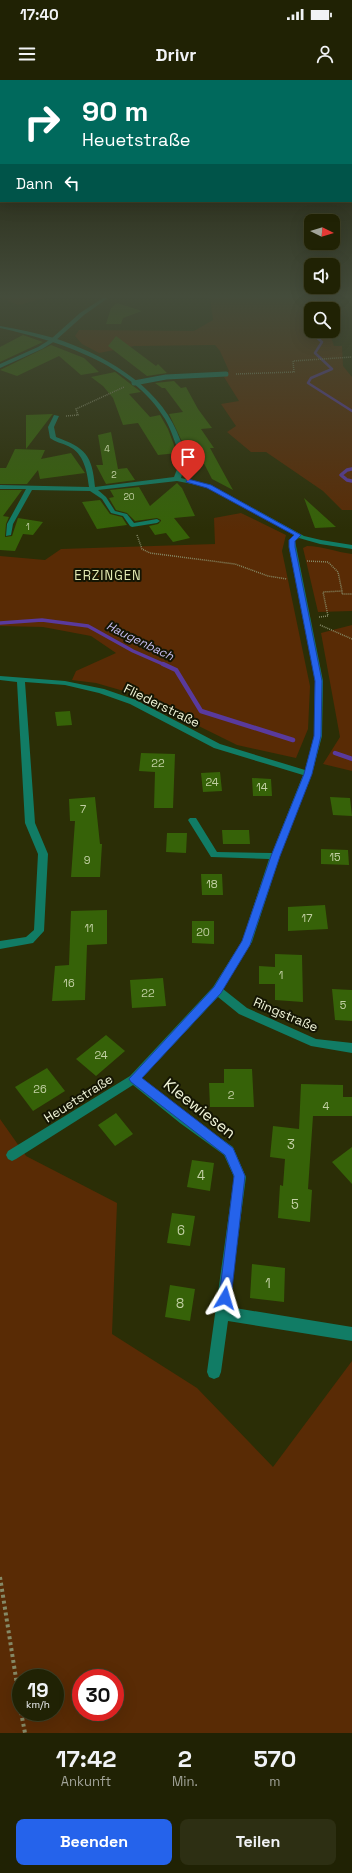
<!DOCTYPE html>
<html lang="de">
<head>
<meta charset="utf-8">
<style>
  :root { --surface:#202204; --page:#2d2f13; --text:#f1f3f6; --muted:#a2a49a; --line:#3d3f26; --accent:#2563eb }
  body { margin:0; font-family:"Space Grotesk",sans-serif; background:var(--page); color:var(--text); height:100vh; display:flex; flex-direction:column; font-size:15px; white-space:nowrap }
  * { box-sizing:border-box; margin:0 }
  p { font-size:13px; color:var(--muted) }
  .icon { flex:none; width:22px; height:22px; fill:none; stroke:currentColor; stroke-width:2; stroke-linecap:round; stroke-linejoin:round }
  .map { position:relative; height:1653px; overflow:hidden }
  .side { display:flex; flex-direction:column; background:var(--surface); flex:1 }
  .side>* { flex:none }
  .hud { position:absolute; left:0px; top:0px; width:352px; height:122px; box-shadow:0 4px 16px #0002,0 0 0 1px var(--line); background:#00695c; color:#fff; overflow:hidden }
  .needle { width:26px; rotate:95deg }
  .buttons { position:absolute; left:304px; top:134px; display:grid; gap:8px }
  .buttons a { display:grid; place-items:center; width:36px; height:36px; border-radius:8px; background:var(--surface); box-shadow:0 4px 16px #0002,0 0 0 1px var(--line); font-size:20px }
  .speed { position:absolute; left:12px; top:1589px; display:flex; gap:8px; font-size:20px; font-weight:700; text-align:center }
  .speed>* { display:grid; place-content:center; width:52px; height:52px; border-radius:50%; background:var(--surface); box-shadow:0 4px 16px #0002,0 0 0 1px var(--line); line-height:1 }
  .speed small { font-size:10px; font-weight:400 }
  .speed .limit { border:6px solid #d22; background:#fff; color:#111 }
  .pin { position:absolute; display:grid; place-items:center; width:34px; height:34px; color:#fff; margin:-41px -17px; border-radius:50% 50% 50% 0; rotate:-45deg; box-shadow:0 0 4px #0007 }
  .pin .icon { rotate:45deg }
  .me { position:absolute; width:44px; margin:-22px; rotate:7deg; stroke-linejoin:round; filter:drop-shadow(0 0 3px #0008) }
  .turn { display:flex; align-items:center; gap:14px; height:84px; padding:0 16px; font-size:18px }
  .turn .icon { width:52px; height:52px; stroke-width:2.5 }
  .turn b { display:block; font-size:28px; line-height:34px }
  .then { display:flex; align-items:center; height:38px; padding:0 16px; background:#0003; gap:8px; font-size:15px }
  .eta { display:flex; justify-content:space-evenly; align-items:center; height:68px; text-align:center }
  .eta b { font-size:24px; font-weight:600; line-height:28px }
  .primary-button { display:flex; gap:8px; margin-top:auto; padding:8px 16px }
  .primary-button a { flex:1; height:46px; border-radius:8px; background:var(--accent); color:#fff; font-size:16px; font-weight:600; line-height:46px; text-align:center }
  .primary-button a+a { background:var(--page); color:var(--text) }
  .status { display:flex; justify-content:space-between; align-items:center; height:28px; padding:0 20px; background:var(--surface); direction:ltr }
  .status svg { height:11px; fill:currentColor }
  header { display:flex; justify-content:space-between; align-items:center; height:52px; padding:0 16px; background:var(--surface); font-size:18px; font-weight:600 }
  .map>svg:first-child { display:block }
  .green { fill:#592b05; fill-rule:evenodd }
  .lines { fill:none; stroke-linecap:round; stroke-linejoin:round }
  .stream-far2 { stroke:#593a9d; stroke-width:2.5 }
  .stream-far1 { stroke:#593a9d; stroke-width:3.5 }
  .stream { stroke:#593a9d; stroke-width:4.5 }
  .building { fill:#366208 }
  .path-far1 { stroke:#858966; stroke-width:1.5; stroke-dasharray:1 1; stroke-linecap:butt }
  .path { stroke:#858966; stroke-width:4; stroke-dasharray:3 3; stroke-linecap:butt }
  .service { stroke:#117c65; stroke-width:5 }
  .minor { fill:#117c65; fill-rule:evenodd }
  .tertiary { fill:#117c65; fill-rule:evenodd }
  .route { fill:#2563eb; stroke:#184099 }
  .labels { text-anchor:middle; stroke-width:4; stroke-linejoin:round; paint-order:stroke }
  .far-number-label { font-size:9px; fill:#c2d0a4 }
  .number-label { font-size:11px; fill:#c2d0a4 }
  .far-water-label { font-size:12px; font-style:italic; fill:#c8bef2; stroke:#141503 }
  .far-quarter-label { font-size:13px; letter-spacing:1px; fill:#e2e9b2; stroke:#141503 }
  .street-label { font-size:13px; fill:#f0f4d8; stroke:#141503 }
  .near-number-label { font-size:13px; fill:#c2d0a4 }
  .near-street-label { font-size:16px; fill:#f0f4d8; stroke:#141503 }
</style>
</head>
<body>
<div class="status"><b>17:40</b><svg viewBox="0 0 49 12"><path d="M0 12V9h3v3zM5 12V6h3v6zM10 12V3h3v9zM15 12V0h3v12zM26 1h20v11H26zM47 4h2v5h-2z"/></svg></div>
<header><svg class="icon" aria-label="menu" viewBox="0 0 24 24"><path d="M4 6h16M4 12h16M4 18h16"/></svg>Drivr<svg class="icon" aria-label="person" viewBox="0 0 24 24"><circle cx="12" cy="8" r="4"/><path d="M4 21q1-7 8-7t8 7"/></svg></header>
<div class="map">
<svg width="352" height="1653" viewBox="0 0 352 1653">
  <rect width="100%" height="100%" fill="#2b2e06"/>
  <path class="green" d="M2 218H46L18 225Z
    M210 218H326V229H311V251H329L334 266H342L343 286 352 297V430H342L323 411 266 372H251L227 352 236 346 221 324 239 321 224 297 229 291 220 271 215 265 134 266 99 273 82 264 75 256 79 250 194 251 213 240Z
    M241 433 286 455 282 471 310 606 308 649 296 678 237 665 134 614 96 603 72 600 76 591 116 573 91 556 43 547 0 546V476L45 480 61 469 215 464 214 438Z
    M307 466C322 466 336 472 352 474V531L318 532 303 468Z
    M352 545V691L323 684 340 657 321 553Z
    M0 1039 26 1076 117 1123 112 1254 197 1308 273 1387 352 1281V1653H0ZM21 1598H55V1632H21ZM81 1598H115V1632H81Z"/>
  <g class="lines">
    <path class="stream-far2" d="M314 229 316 218
      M311 242 305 247 322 262 315 273 332 289 311 298 308 303 352 331"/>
    <path class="stream-far1" d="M352 389 347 390 341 395 347 400 352 401
      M0 543 42 540 88 546 133 571 165 585"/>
    <path class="stream" d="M163 584 176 590 201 631 293 660
      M335 673 352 679"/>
  </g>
  <path class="building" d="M117 223 142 231 123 238 121 244H106L111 228Z
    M23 255 43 262 0 282V267Z
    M116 256 156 286 158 284 167 293 147 296 108 266Z
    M51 265 84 278 99 292 81 295 59 276 17 296 0 290Z
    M115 292 141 312 129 314 150 337 160 335 168 349 177 373 158 375 138 343 123 345 113 318 103 306 91 297Z
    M174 301 181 308 186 307 198 329 212 348 201 349 214 368H210L233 410 212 399 197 370 187 372 169 334 183 332 165 308H162L155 303Z
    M53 334 52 335 26 369V335Z
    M111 352 118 389 127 388 135 400 106 404 96 385H103L98 355Z
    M15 369 45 370 41 379 71 373 85 393 40 399 38 390 27 404H0V388H6Z
    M177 403 182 408 195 436 174 438 190 458 173 462 166 453 155 455 149 446 158 444 161 441V440L157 438 135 441 127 433 116 430 109 418 114 417 110 410 139 407 150 426Z
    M0 410H22L3 436 9 437 6 444 5 457 12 456 18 438 43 442 33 455 23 454 15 471 0 470Z
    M304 418 336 447 315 448Z
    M100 420 110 434 122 437 127 445 97 449 82 422Z
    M70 631 72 645 57 646 55 632Z
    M141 673 175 674 173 728H154L155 692 139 691Z
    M220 692 222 711 203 712 201 693Z
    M252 698 271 699 272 716H253Z
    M95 717 100 764H102L100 797H71L75 741H70L69 719Z
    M330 717 350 718 352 736 333 735Z
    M222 750H249L250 764H223Z
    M167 753H187L186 773 166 772Z
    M321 769 348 770 349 785 321 784Z
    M201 794H222L223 815H202Z
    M325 825 328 849 288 851V827Z
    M107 830V864L87 865 85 920 52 921 55 886 69 885 71 831Z
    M192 841H214V864L192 863Z
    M275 874 302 875 303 922 275 920V904H259V886L275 887Z
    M163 898 166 926 132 928 130 900Z
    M332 909 352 910V941L335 940Z
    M106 955 125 971 96 996 76 979Z
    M47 988 65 1011 33 1031 15 1007Z
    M224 989H252L254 1027H210L209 1003H224Z
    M301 1004 343 1005V1017H352V1036H313L308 1109 312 1110 310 1142 278 1138 280 1105 283 1106 285 1079 270 1077 273 1046 299 1049Z
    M116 1033 133 1054 115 1066 98 1045Z
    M352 1067V1104L332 1082Z
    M192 1080 214 1083 210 1111 187 1107Z
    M172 1133 195 1136 190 1166 167 1163Z
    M252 1184 285 1188 284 1222 250 1218Z
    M170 1205 195 1209 190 1241 165 1237Z"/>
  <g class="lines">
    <path class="path-far1" d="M236 294 294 292 293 281 352 277
      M66 336 78 335 76 329 124 307
      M137 455 142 469 150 473 235 484 268 496 287 499
      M307 481 328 482 338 492 342 511
      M319 537 328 536 323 512 342 511V514H352
      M320 545 352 559"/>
    <path class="path" d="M0 1497 21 1630
      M21 1632 25 1653"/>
    <path class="service" d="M134 303 166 297 226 294"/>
    <path class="minor" d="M0 246C18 249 36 253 54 258 101 273 157 304 177 352 179 358 188 375 187 381 186 386 182 392 181 398L211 405 304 456 321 460 352 465V469L320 464 299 458 295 461 323 601 322 656 312 694 280 776 252 862 223 909 247 928 316 959 352 963V973L311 966 239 934 218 917 142 998 188 1035 233 1067 246 1097 229 1227 352 1247V1261L228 1241 221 1292 219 1297 214 1299 209 1297 207 1292 234 1097 224 1075 180 1043 133 1005 16 1079 12 1081 8 1079 6 1075 8 1071 130 996 213 907 242 861 269 779 211 777 188 740 190 738H196L217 772 272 773 303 695 214 668 130 624 99 613 65 605 25 602 35 743 48 774 44 851 33 863 0 869V861L26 857 34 850 38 774 25 743 17 602 0 600V596L65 601 104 609 136 620 220 664 305 690 314 656 315 601 289 467V460L294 455 207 407 177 401 98 410 106 417 115 431 127 434 134 443 157 439 160 441 157 443 132 447 130 446 123 436 111 433 102 419 90 411 32 410 13 444 11 455 6 456 7 444 26 409H0V405L89 407C87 391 84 373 68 366 62 363 55 362 50 358L48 347 54 335 59 336 54 347 56 357C85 368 92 374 95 407L174 397 181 379C176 366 172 351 165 339 132 284 59 261 0 248Z"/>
    <path class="tertiary" d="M103 218H108L84 235 55 261 42 269 0 288V284L38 267 51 259 80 233Z"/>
  </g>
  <linearGradient id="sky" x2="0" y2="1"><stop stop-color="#181903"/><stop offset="0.48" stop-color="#444c3b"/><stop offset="1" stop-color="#444c3b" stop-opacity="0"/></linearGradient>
  <rect width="352" height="450" fill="url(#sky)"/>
  <path class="route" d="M188 399 211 405 301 455 295 461V467L322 601 321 656 312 694 280 776 250 865 221 913 142 998 233 1068 245 1096 231 1218 229 1222 225 1224 220 1222 219 1218 234 1096 225 1075 131 1002 129 999 214 907 242 861 271 776 304 694 314 656 315 601 289 467V460L294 455 207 408 186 402Z"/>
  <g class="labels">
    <g class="far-number-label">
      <text x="107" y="372">4</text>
      <text x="114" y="398">2</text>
      <text x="129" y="420">20</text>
      <text x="28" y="450">1</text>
    </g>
    <g class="number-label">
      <text x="158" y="687">22</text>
      <text x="212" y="706">24</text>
      <text x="262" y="711">14</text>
      <text x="83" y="733">7</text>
      <text x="335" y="781">15</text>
      <text x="87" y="784">9</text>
      <text x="212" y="808">18</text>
      <text x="307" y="842">17</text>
      <text x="89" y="852">11</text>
      <text x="203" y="856">20</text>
      <text x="281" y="899">1</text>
      <text x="69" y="907">16</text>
      <text x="148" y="917">22</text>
      <text x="343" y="929">5</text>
      <text x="101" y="979">24</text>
      <text x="40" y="1013">26</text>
      <text x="231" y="1019">2</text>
      <text x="326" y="1030">4</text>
    </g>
    <g class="far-water-label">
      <text transform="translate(140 561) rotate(26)" y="4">Haugenbach</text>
    </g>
    <g class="far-quarter-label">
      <text x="108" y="500">ERZINGEN</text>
    </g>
    <g class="street-label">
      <text transform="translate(162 625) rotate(26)" y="5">Fliederstraße</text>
      <text transform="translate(286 934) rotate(23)" y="5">Ringstraße</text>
      <text transform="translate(78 1018) rotate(-32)" y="5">Heuetstraße</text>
    </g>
    <g class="near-number-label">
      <text x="291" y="1069">3</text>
      <text x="201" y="1100">4</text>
      <text x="295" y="1129">5</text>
      <text x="181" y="1155">6</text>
      <text x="268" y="1208">1</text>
      <text x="180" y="1228">8</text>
    </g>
    <g class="near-street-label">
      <text transform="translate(200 1028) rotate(38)" y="6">Kleewiesen</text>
    </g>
  </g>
</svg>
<div class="buttons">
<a><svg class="needle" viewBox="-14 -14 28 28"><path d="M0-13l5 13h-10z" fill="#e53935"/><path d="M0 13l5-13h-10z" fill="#a2a49a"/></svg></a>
<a><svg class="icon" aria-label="sound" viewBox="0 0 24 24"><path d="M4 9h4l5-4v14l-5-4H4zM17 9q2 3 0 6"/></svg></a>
<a><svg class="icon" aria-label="search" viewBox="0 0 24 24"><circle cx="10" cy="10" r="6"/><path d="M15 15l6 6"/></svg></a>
</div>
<div class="speed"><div>19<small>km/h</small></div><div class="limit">30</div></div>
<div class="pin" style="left:188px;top:401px;background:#d93025"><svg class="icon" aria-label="arrive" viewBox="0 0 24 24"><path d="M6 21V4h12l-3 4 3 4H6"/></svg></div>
<svg class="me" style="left:225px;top:1218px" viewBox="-20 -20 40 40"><path d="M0-17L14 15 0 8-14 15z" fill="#2563eb" stroke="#fff" stroke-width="4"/></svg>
<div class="hud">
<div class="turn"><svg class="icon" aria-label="right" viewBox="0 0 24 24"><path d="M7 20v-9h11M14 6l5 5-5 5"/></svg><div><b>90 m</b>Heuetstraße</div></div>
<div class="then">Dann<svg class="icon" aria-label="left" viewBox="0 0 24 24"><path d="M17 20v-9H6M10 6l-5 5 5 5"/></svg></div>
</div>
</div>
<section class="side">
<div class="eta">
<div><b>17:42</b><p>Ankunft</p></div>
<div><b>2</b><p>Min.</p></div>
<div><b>570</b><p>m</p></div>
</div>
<div class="primary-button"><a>Beenden</a><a>Teilen</a></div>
</section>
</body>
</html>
